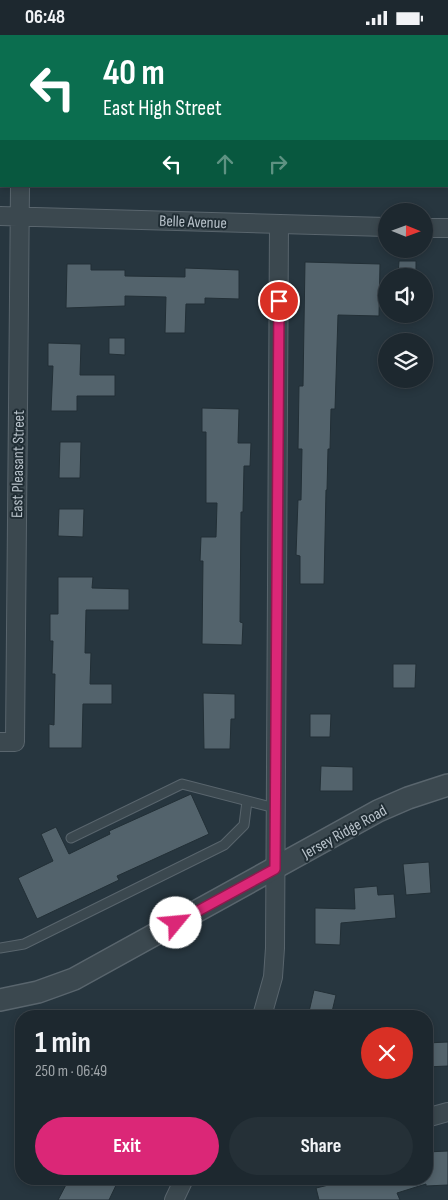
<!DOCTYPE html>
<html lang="en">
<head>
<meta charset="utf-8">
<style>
  :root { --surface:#1d282f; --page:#253037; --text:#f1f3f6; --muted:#a0a6aa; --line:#3b444b; --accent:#db2777 }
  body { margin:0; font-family:"Sofia Sans Condensed",sans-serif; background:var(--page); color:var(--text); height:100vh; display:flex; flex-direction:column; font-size:19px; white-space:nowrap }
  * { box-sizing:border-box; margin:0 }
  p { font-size:16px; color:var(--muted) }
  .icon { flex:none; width:28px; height:28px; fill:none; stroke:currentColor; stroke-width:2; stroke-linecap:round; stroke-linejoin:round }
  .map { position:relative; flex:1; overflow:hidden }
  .sheet { position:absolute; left:15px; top:975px; width:418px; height:175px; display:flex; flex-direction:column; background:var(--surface); border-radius:20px; box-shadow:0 2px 8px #0003,0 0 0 1px var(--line) }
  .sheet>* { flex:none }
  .hud { position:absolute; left:0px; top:0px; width:449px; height:152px; box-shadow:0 2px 8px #0003,0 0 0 1px var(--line); background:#0b6e4f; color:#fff; overflow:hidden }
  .needle { width:32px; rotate:91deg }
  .buttons { position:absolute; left:378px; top:168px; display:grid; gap:10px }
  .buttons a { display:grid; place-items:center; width:55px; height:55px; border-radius:50%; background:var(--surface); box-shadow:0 2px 8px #0003,0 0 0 1px var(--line); font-size:25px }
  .pin { position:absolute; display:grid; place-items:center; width:42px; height:42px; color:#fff; margin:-21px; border:2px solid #fff; border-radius:50%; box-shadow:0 1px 5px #0007 }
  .me { position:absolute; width:55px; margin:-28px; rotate:62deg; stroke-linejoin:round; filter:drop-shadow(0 0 4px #0008) }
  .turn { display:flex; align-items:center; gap:18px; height:105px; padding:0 20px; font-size:22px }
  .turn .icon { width:65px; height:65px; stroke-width:2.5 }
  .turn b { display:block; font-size:35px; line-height:42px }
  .lanes { display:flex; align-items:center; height:48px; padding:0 20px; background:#0003; justify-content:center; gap:25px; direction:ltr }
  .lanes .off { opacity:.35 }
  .round { display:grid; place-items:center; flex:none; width:52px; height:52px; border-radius:26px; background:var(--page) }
  .head { display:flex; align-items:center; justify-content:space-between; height:85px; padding:0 20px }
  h1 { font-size:30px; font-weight:700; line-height:38px }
  .cta { display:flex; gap:10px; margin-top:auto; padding:10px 20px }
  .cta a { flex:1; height:58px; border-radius:30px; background:var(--accent); color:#fff; font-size:20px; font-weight:700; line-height:58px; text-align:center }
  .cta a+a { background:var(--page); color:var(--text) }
  .status { display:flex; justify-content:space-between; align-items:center; height:35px; padding:0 25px; background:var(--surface); direction:ltr }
  .status svg { height:14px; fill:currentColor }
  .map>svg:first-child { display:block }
  .building { fill:#53636c; stroke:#222f36 }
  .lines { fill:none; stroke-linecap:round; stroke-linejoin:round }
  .service-casing { stroke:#59656d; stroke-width:11 }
  .minor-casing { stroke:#59656d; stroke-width:20 }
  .tertiary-casing { stroke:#59656d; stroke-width:24 }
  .service { stroke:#3b484f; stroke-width:9 }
  .minor { stroke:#3b484f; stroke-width:18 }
  .tertiary { stroke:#3b484f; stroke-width:21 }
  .route-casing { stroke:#8e194d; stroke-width:12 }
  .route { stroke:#db2777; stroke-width:9 }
  .labels { text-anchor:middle; stroke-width:4; stroke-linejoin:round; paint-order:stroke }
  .street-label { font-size:16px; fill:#b8c2ca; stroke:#202d34 }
</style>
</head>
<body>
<div class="status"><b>06:48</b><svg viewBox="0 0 49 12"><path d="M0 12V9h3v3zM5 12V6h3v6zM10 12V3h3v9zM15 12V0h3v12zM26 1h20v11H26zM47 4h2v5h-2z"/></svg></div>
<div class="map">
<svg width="448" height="1165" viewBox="0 0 448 1165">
  <rect width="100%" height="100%" fill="#27363f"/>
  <path class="building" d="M399 226H416V241H398Z
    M305 227 380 229 379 281 338 280 335 374H331L330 414H328L327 455H326L324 549H300V521L296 520 298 465H301L302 414H298L299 351H303Z
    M67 229H91V235H125V241L185 242V233L239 235V264L205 263V269H186L185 298H165L166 262 125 261V271L66 273Z
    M109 303H125V320L109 319Z
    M48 308 81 309 80 340H115V361H77V376H51L53 331H48Z
    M202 373 239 374 238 408H251L250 431H244L243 477H241L240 587 243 588 242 610 202 609 203 526H200L201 502H216L217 468H206V397H202Z
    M60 407H81L80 443H59Z
    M59 474H84L83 502 58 501Z
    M58 542H93L92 553 129 554V575H86L85 618H91L90 649H112V669H83L82 713H49V689L54 690 55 639H52L53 606H50V579H58Z
    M393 629H416L415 653H393Z
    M203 658 235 659V684H231L230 714H204Z
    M310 679H331L330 702H310Z
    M321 731 353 732V756H320Z
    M191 759 209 799 117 841 119 845 37 884 18 843 53 826 41 799 56 792 69 819 110 799 109 796Z
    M429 827 431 858 406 860 403 829Z
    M377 851 378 860 394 859 396 883 341 888 340 910 315 909V873L355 874 354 853Z
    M314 955 336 960 331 981H308Z
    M448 1007V1031L426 1032V1008Z
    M448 1116V1150L426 1151V1149L397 1158 400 1165H319L316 1153 354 1144H426V1117Z
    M69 1144H119L109 1165H58Z"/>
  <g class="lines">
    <defs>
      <path id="service" d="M71 803 182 749 275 773
        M0 913 24 909 224 810 244 790 247 766"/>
      <path id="minor" d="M20 1V0
        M0 181 386 192
        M424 193H448
        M0 707H15L20 151
        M262 981 273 942 275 913 279 189
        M426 1083 448 1077
        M174 1165 184 1144"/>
      <path id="tertiary" d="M0 965 38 957 74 944 378 776 408 763 448 750"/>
    </defs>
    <use href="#service" class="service-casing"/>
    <use href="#minor" class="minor-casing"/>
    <use href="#tertiary" class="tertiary-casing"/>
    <use href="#service" class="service"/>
    <use href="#minor" class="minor"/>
    <use href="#tertiary" class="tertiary"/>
  </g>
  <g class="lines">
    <defs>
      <path id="route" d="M176 888 275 834 279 266"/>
    </defs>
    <use href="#route" class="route-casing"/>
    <use href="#route" class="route"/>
  </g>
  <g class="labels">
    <g class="street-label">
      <text transform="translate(193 186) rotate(2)" y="6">Belle Avenue</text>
      <text transform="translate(17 429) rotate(-89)" y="6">East Pleasant Street</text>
      <text transform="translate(344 796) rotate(-29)" y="6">Jersey Ridge Road</text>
    </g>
  </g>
</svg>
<div class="buttons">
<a><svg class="needle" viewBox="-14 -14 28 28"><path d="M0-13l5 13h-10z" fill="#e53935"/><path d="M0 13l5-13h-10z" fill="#a0a6aa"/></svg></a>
<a><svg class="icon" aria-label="sound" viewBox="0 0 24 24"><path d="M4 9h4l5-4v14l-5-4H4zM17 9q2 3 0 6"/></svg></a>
<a><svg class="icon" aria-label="layers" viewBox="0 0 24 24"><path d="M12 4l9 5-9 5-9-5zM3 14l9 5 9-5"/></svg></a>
</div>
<div class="pin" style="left:279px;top:266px;background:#d93025"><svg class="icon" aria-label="arrive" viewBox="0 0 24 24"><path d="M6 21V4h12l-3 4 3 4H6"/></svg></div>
<svg class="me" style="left:176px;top:888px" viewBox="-20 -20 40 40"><circle r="19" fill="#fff"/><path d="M0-13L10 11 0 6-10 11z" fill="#db2777"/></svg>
<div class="hud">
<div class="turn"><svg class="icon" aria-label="left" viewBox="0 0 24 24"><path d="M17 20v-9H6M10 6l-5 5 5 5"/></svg><div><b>40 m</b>East High Street</div></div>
<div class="lanes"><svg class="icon" aria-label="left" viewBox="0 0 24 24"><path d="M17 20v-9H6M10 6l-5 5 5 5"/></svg><svg class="icon off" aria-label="ahead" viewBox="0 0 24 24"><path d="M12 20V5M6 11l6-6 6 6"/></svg><svg class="icon off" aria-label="right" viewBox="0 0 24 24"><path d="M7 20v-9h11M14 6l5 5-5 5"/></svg></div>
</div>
<section class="sheet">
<div class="head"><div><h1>1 min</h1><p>250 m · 06:49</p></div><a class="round" style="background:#d93025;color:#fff"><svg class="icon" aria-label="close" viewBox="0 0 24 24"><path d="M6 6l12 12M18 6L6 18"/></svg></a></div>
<div class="cta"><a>Exit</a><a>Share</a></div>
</section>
</div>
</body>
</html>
